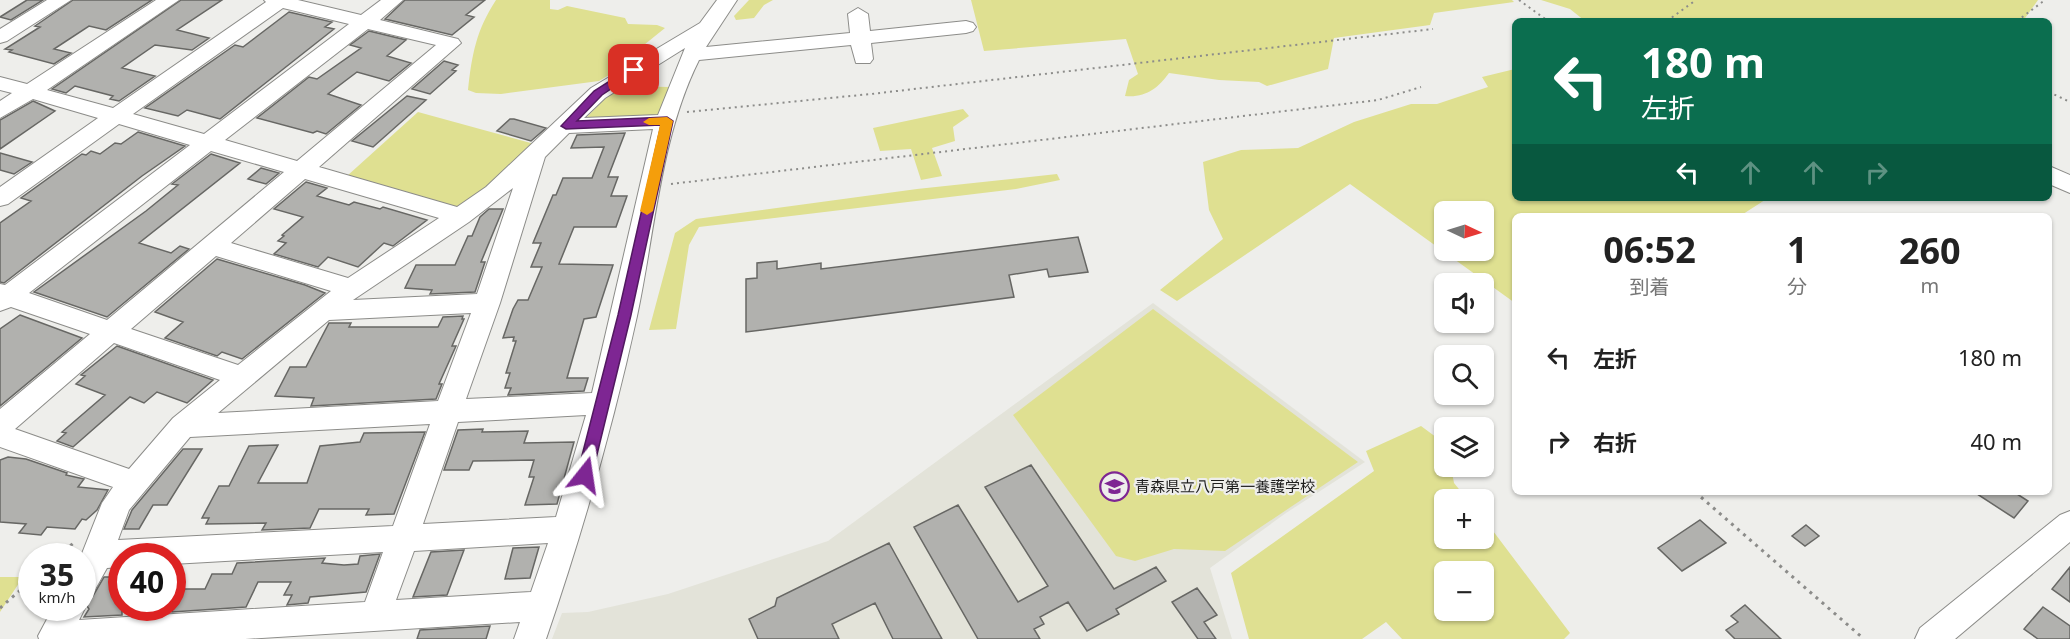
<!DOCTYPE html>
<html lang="ja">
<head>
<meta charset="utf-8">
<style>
  :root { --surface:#fff; --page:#f6f6f6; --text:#222; --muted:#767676 }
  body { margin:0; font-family:"Noto Sans","Noto Sans JP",sans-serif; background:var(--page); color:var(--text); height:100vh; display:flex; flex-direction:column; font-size:22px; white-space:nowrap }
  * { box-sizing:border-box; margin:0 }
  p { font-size:20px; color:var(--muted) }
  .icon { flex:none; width:33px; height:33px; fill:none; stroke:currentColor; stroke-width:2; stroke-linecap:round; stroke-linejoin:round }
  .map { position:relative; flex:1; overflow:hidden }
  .drawer { position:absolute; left:1512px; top:213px; width:540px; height:282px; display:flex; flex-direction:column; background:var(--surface); border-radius:9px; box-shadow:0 2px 4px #0004 }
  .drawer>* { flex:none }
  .banner { position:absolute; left:1512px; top:18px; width:540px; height:183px; border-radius:9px; box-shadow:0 2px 4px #0004; background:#0b6e4f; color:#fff; overflow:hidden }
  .needle { width:39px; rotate:94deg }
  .fabs { position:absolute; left:1434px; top:201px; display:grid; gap:12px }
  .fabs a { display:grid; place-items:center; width:60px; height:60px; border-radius:9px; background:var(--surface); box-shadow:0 2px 4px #0004; font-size:30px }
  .speed { position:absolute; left:18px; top:543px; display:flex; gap:12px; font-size:30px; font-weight:700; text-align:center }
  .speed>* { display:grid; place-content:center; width:78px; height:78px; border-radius:50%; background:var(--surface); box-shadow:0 2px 4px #0004; line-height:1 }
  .speed small { font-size:15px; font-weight:400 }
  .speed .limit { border:9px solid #d22; background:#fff; color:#111 }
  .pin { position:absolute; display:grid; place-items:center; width:51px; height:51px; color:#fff; margin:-26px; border-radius:12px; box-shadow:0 3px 9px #0006 }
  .me { position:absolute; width:66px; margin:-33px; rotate:15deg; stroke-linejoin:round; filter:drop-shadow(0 0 4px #0008) }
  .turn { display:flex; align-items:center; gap:21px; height:126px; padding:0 30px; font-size:27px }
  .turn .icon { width:78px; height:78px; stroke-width:2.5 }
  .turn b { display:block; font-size:42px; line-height:51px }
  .lanes { display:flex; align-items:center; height:57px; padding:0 30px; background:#0003; justify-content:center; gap:30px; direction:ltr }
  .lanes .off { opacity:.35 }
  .eta { display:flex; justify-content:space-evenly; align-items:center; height:102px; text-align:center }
  .eta b { font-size:36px; font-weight:700; line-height:42px }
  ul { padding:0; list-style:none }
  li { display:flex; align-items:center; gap:18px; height:84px; padding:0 30px }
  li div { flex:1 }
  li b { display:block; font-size:22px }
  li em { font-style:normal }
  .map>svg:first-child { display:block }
  .built { fill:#e3e3d9 }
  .green { fill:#dfe091; fill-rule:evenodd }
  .building { fill:#b1b1ae; stroke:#676764; stroke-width:1.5 }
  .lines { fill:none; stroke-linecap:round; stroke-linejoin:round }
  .minor-casing { stroke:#8c8c89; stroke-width:2 }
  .path-far1 { stroke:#8c8c8a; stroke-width:2; stroke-dasharray:2 4; stroke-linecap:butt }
  .path { stroke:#8c8c8a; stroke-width:3; stroke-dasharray:3 5; stroke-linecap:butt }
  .minor { fill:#fff; fill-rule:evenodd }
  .route { fill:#7e2693; stroke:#521960; stroke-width:1.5 }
  .slow { fill:#f59e0b }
  .labels { text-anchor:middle; stroke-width:4.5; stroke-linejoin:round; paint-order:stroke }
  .poi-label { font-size:15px; fill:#1e1e1d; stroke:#eeeeeb; text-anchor:start }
</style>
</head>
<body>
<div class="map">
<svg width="2070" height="639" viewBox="0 0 2070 639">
  <rect width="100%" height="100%" fill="#eeeeeb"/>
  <path class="built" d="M1153 303 1365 462 1286 513 1210 568 1232 639H552L562 613 588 612 668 594 828 541Z"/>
  <path class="green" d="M496 0H550V9L558 10 567 6 625 18 628 24 657 25 665 28 634 53 627 64 599 81 501 94 476 93 468 90C472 54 476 31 496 0Z
    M749 0H773L764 5 754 18 736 20 734 16Z
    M971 0H1512L1514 2 1434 13 1430 25 1334 38 1328 69 1267 86 1259 82 1219 80 1169 73C1158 88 1146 98 1125 96L1129 80 1138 74 1126 39 984 51Z
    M1541 0H2038L2023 21H1585L1570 9Z
    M1515 69V198H1768L1740 216H1515V303L1350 184 1177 301 1160 290 1223 239 1209 210 1203 162 1241 150 1298 148 1354 122 1411 104H1437L1488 87 1482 77ZM1444 212H1484V250H1444Z
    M617 86 670 87 661 113 652 119 586 118Z
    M963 109 969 116 953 127 955 141 932 148 942 176 921 180 911 149 880 151 873 128Z
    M418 112 538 145 464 206 455 207 347 176Z
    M1057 174 1060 180 1016 189 699 227 689 245 676 329 649 330 675 233 696 219 917 189Z
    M1153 309 1358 462 1225 551 1174 549 1135 561 1116 556 1013 415Z
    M1421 426 1444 443V466L1451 467 1454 483 1467 499 1444 500V538H1484V519L1570 633 1564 639H1402L1386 622 1362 639H1249L1231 573 1374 471 1366 451ZM1444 572H1484V610H1444Z
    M0 577H23L0 612Z"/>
  <path class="building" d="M27 0H43L11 20 0 17Z
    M73 0H152L106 30 89 26 54 49 71 53 54 64 9 52 12 50 5 49 40 27 35 26Z
    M181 0H222L177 30 209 38 192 50 155 45 122 68 155 76 119 101 110 99 113 96 75 86 66 93 52 89Z
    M405 0H485L466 15 474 17 452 35 385 19Z
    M289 12 332 22 325 27 334 29 220 119 187 110 178 116 145 108 235 45 243 47Z
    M369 31 406 40 387 56 411 63 389 81 357 72 328 94 361 105 326 134 317 131 313 133 257 118 309 77 317 79 361 48 350 45Z
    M444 61 458 65 452 70 456 71 430 94 412 89Z
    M407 96 426 100 373 147 352 141Z
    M33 101 55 111 0 149V120Z
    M510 119H514L546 128 531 141 497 131Z
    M138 132 185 146 142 176 4 283 0 282V223L31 201 21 198 82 154 86 155 91 151 100 154 115 143 121 144Z
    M625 133 608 177H618L611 196H627L616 227H574L559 264 613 265 596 317 584 319 567 378H588L584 391 508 395 511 388H505L510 373H506L516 341H513L514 337 503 338 513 309 518 300H528L542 267H531L541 243H533L553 195H556L563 178H592L604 147 571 148 577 135Z
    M0 153 32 162 14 174 0 170Z
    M211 154 240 163 139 243 171 253 180 246 189 249 107 317 34 292 146 211 178 185 172 184Z
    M261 168 279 173 266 184 248 179Z
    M306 182 327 188 317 196 349 205 354 202 380 209 383 207 427 220 393 246 384 243 358 267 328 257 318 267 274 254 286 243 278 241 284 236 282 235 303 217 274 209Z
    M489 209H503L481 262H485L475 292 430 294 432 290 405 288 416 265H455L468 236H472L480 217Z
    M1078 237 1088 272 1049 277 1047 269 1009 275 1014 297 746 332V279L757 278V263L777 261V269L821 263V269Z
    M217 259 305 285 325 293 242 359 222 352 217 356 165 338 183 322 155 312Z
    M20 315 82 338 0 406V329Z
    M463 316 462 319H464L452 346H456L439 384H442L436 399 311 406 314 398 275 396 290 367H306L329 323H351L349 327H438L443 317Z
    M117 346 213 380 187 403 157 392 144 403 130 397 73 447 57 441 66 433 62 432 105 395 76 384 85 376 81 375Z
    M483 429 482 432 528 431 524 443 574 442 557 504 525 505 534 477H529L534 460 473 461 469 470H444L458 430Z
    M425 432 394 514 366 515 369 509H319L310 528 262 530 266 523 206 524 209 518H202L219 486H229L249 446 278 445 258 483H307L320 446 360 442 364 433Z
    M183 449H202L167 505H153L139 529H124L132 510Z
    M8 457 26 459 67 473 66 475 84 479 78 487 108 490 97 510 86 520 82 519 75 529 47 527 41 535 19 533 26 524 0 522V460Z
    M1031 465 1114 589 1156 567 1166 581 1116 609 1119 614 1087 631 1068 602 1040 617 1044 624 1034 629 1040 639H978L914 527 958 505 1018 602 1048 586 985 487Z
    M1974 492H2014L2028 501 2014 518Z
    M1700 520 1726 543 1682 571 1658 548Z
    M1806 525 1819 536 1805 546 1792 536Z
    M889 543 942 639H893L875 603 832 624 839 639H758L749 619 775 606 777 598Z
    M539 547 530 578 505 579 513 548Z
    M464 550 447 595 413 597 431 552Z
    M380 554 366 592 310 597 308 603 287 605 292 595H284L291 582H258L246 607 172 612V589H205L212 574H232L237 563 325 558 322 563 344 565 358 564 360 556Z
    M2070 567V602L2052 589Z
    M104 577H122V615L84 617 89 609 87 606Z
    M1197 588 1217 615 1204 622 1216 639H1198L1172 602Z
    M1745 605 1781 639H1735L1726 630 1738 622 1731 616Z
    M2043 607 2070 626V639H2038L2024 629Z
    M490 626 486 639H417L420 630Z"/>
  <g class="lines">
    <defs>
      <path id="minor" d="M47 0H71L7 41 0 43V29Z
        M156 0H179L47 90 113 108 266 2 264 0H298L361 15 381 0H403L380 20 458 39 461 43 319 167 457 207 486 187 591 88 700 23 717 0H737L706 47 850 33 848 14 858 8 868 14 870 31 966 21 973 23 976 27 973 31 966 33 871 43 873 59 870 63H856L851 45 699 60C660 138 655 232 637 316 613 426 582 534 546 639H514L520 622 245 639H39L38 636 53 608H82V603L85 608 79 620 365 602 383 552 172 564V556H122V567L107 568 93 593 82 597 81 556 102 503 113 487 0 447V409L90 334 11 307 0 311V284L5 285 190 145 119 124 8 204 0 206V187L98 118 33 99 0 118V101L12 93 0 90V77L27 84ZM283 8 349 24 204 134 133 114ZM368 29 436 45 297 161 225 140ZM685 48 658 115 584 118 605 98ZM653 129 592 393 466 399 500 303 545 157 569 133ZM211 151 284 172 107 320 29 293ZM305 179 439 218 348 278 231 243ZM513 188 477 294 353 300 469 222ZM216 256 331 291 238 365 131 329ZM471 313 438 401 218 413 329 320ZM114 343 220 380 173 418 129 469 15 429ZM586 415 556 517 423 524 458 422ZM430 424 393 526 118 540 129 510 190 437ZM548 543 531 592 396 600 414 551Z
        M2049 166 2070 175V193L2049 184Z
        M2070 511V542L1955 639H1915L1920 628 2060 515Z"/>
    </defs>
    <use href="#minor" class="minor-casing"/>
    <path class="path-far1" d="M1519 0 1548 21
      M1667 21 1696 0
      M2017 21 2045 0
      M2049 92 2070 102
      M687 112 871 94 1433 29
      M671 184 1378 100 1421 87"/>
    <path class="path" d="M1695 492 1864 639
      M58 556 76 541
      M0 608 32 580"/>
    <use href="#minor" class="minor"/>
  </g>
  <path class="route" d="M630 68 639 70 602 95 577 121 667 117 673 121 631 315 592 475 585 481 577 475 618 315 661 125 566 129 561 126 594 91Z"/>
  <path class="slow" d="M667 117 673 121 653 211 647 215 640 211 660 125H649L643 122 649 118Z"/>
  <defs>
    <symbol id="school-ring" viewBox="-11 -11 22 22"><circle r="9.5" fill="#eeeeeb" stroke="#7e2693" stroke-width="1.5"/><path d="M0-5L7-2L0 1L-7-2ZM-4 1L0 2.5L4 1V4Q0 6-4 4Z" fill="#7e2693"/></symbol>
  </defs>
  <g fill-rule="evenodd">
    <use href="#school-ring" x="1098" y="470" width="33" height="33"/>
  </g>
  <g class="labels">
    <g class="poi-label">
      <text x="1135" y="492">青森県立八戸第一養護学校</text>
    </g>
  </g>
</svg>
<div class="fabs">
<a><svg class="needle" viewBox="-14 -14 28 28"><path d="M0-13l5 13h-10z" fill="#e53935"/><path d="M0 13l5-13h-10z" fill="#767676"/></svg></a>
<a><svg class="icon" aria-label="sound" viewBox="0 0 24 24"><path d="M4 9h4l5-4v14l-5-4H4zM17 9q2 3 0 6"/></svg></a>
<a><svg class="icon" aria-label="search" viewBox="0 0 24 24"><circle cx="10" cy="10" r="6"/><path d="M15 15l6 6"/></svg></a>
<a><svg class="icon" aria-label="layers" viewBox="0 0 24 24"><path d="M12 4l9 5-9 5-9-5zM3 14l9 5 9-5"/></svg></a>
<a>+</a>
<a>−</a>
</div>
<div class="speed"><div>35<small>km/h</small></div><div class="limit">40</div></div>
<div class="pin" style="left:634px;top:70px;background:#d93025"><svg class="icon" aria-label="arrive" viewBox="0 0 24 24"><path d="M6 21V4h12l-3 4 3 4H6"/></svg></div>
<svg class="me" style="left:585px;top:475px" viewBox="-20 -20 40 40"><path d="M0-17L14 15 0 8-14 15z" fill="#7e2693" stroke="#fff" stroke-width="4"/></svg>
<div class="banner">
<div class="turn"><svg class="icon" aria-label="left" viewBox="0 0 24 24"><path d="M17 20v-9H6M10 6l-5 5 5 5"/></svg><div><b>180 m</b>左折</div></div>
<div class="lanes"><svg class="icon" aria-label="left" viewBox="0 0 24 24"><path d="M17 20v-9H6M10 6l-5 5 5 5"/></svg><svg class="icon off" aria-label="ahead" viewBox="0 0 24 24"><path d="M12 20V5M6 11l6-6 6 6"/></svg><svg class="icon off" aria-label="ahead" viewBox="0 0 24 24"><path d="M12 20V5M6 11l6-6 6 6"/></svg><svg class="icon off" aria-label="right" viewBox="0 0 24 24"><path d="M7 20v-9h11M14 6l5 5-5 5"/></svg></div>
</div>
<section class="drawer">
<div class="eta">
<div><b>06:52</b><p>到着</p></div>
<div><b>1</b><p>分</p></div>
<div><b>260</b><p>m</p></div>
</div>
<ul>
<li><svg class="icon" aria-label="left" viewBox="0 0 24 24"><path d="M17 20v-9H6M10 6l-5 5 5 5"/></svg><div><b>左折</b></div><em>180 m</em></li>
<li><svg class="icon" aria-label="right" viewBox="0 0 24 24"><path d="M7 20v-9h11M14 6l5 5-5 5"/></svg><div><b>右折</b></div><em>40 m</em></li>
</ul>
</section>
</div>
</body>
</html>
